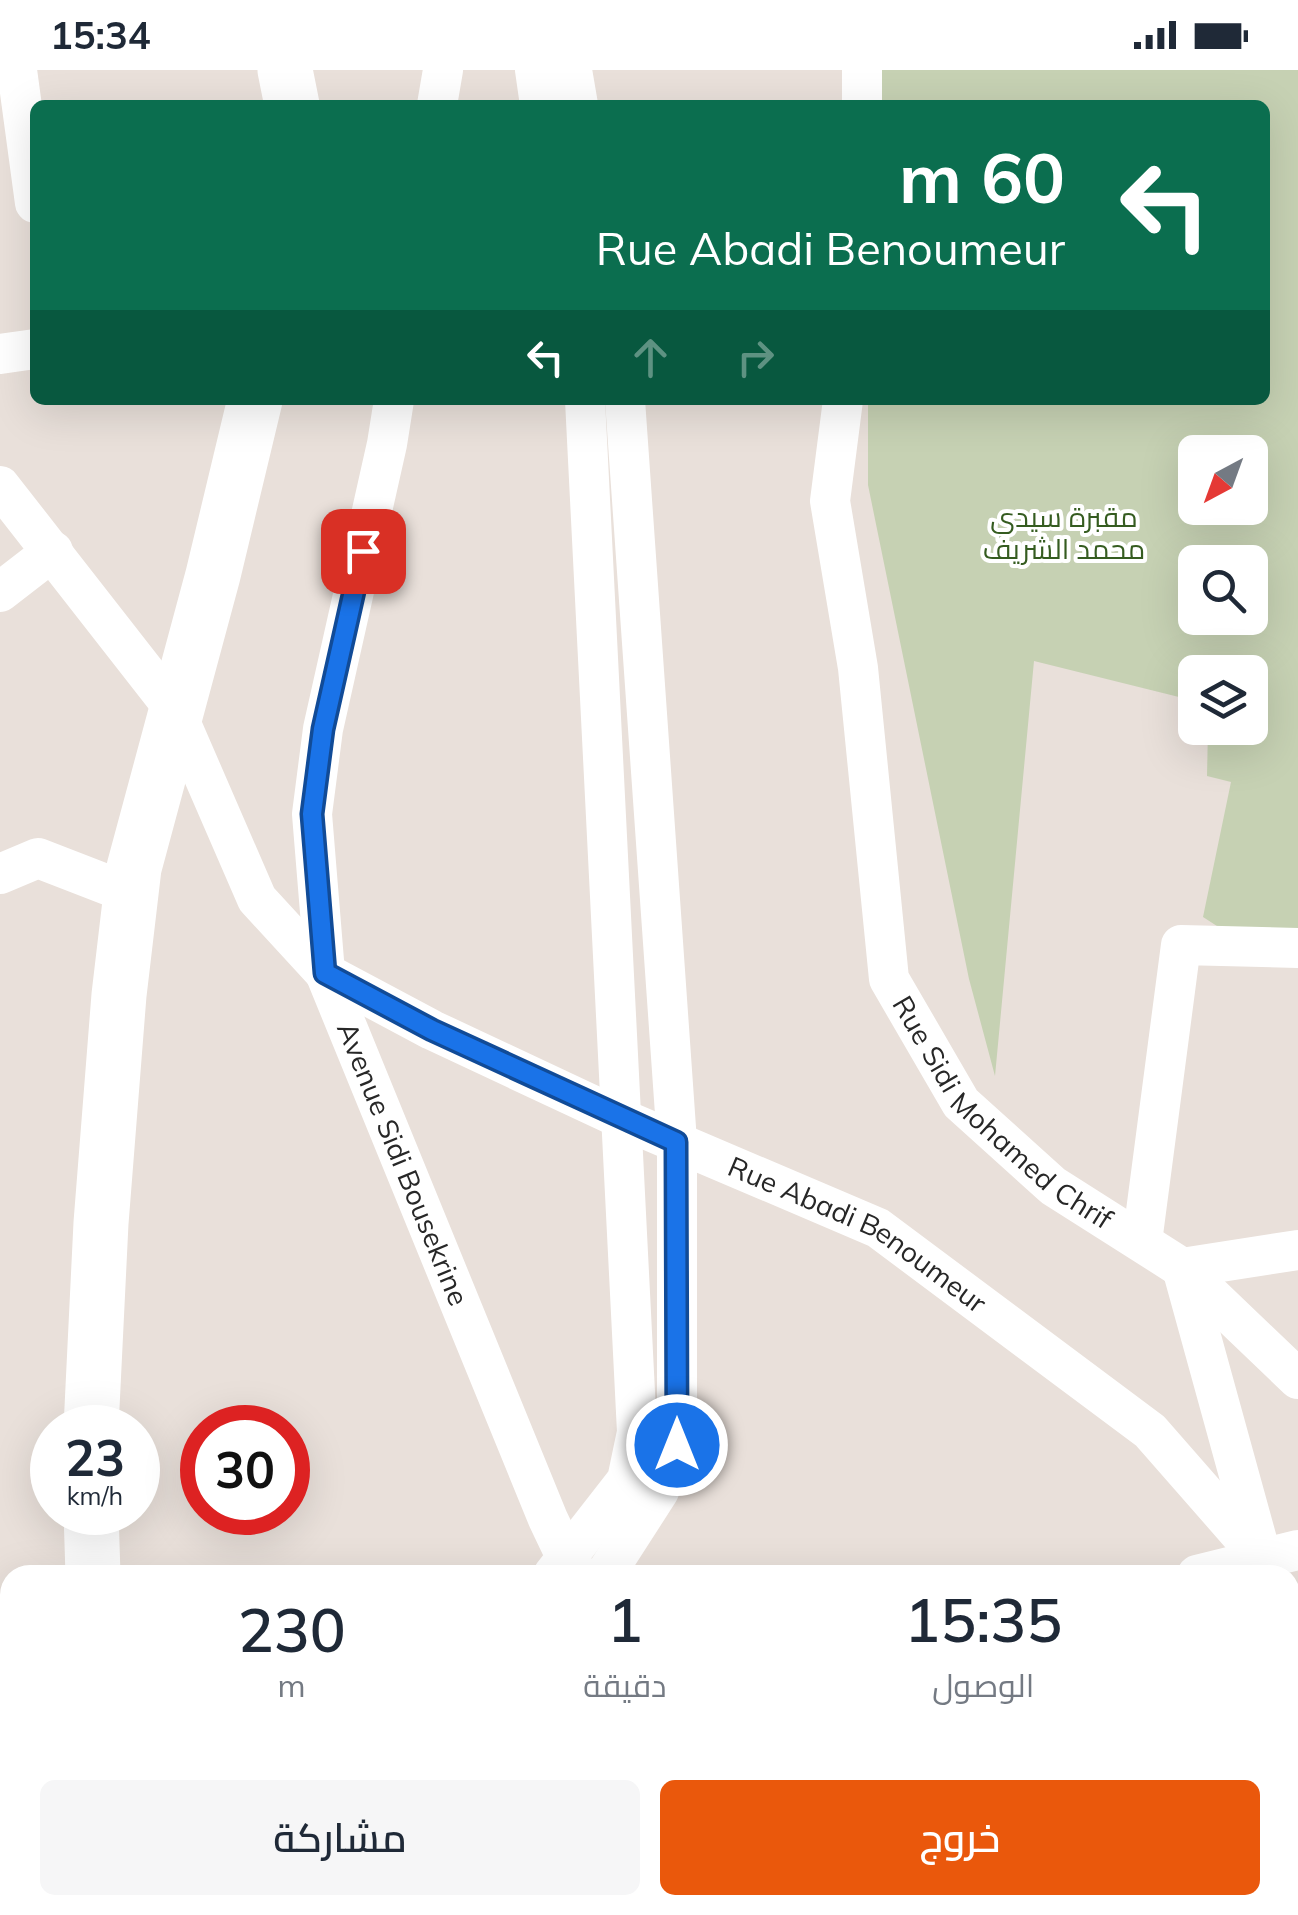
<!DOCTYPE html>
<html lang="ar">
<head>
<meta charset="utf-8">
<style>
  :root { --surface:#fff; --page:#f6f6f7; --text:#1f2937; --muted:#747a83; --accent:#ea580c }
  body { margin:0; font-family:Mulish,Cairo,sans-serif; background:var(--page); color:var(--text); direction:rtl; height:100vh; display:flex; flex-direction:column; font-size:38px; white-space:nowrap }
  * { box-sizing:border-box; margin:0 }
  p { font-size:32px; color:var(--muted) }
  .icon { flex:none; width:55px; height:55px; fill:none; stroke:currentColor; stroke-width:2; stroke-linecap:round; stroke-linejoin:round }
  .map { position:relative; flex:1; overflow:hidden; direction:ltr }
  .drawer { position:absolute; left:0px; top:1495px; width:1300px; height:350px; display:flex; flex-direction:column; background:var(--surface); border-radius:30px 30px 0 0; box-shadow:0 10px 40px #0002; direction:rtl }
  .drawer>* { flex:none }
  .hud { position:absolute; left:30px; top:30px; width:1240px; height:305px; border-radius:15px; box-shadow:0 10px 40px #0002; direction:rtl; background:#0b6e4f; color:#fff; overflow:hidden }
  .needle { width:65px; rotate:221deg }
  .buttons { position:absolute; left:1178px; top:365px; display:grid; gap:20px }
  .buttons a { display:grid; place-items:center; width:90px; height:90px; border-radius:15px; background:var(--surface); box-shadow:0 10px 40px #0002; font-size:50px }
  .speed { position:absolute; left:30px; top:1335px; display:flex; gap:20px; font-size:50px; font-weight:700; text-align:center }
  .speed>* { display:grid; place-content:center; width:130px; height:130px; border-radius:50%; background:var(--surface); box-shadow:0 10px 40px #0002; line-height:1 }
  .speed small { font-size:25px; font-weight:400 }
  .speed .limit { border:15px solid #d22; background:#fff; color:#111 }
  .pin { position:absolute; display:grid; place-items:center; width:85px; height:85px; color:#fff; margin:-42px; border-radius:20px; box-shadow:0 5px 15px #0006 }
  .me { position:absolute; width:110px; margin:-55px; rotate:0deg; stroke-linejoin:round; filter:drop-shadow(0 0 8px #0008) }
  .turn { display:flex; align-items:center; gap:35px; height:210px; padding:0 40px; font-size:45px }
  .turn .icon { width:130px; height:130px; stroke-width:2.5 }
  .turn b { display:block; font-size:70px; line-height:85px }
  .lanes { display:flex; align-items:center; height:95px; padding:0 40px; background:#0003; justify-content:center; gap:50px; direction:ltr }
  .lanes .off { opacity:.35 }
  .eta { display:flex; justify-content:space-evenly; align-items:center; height:170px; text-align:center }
  .eta b { font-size:60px; font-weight:600; line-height:70px }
  .primary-button { display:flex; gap:20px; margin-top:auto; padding:20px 40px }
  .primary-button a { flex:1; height:115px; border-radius:15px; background:var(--accent); color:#fff; font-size:40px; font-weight:600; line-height:115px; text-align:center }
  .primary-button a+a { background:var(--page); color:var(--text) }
  .status { display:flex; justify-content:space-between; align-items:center; height:70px; padding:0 50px; background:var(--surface); direction:ltr }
  .status svg { height:28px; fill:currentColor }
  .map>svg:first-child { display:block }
  .cemetery { fill:#c6d1b3; fill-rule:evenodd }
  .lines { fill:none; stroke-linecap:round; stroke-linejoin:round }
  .minor { stroke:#fff; stroke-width:40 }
  .secondary { stroke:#fff; stroke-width:55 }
  .route-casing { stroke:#114b97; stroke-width:25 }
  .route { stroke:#1a73e8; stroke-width:18 }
  .labels { text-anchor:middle; stroke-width:8; stroke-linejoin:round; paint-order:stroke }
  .park-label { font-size:28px; fill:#355c20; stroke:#fff }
  .street-label { font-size:28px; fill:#272727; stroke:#fff }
</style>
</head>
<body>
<div class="status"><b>15:34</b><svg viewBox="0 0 49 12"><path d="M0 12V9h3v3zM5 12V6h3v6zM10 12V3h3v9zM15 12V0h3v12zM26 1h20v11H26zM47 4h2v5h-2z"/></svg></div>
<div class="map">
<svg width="1298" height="1845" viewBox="0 0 1298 1845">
  <rect width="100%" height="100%" fill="#e9e0da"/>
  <path class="cemetery" d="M868 0H1298V868L1234 867 1203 847 1231 712 1207 706 1208 658H1250V602H1195V631L1034 591 995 1006 969 909 868 415V330H1265V35H868ZM1195 382H1250V438H1195ZM1195 492H1250V548H1195Z"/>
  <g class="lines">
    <g class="minor">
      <path d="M17 0 35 133"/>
      <path d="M535 0 540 35"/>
      <path d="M572 0 578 35"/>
      <path d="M862 0V35"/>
      <path d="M437 35 443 0"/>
      <path d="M0 284 35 279"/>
      <path id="s1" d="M394 330 387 374 323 659 312 744 325 903 548 1449 567 1489 579 1505"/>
      <path id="s2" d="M843 330 830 431 858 598 889 909 961 1033 1053 1116 1182 1198 1298 1309"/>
      <path id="s3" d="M0 416 175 640 257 829 325 903 432 960 622 1049 878 1158 1150 1361 1263 1490 1267 1505"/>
      <path d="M0 522 53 481"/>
      <path d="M0 804 38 788 131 824"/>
      <path d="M1142 1172 1181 875 1298 878"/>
      <path d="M1260 1481 1182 1198 1298 1180"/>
      <path d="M553 1505 627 1410 637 1362 585 330"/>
      <path d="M605 1505 659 1421 677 1375V1072L625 330"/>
      <path d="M1197 1505 1298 1480"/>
      <path d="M1290 1581 1298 1607"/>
      <path d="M0 1653 10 1638"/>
      <path d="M740 1835 743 1845"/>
      <path d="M1040 1835 1043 1845"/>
      <path d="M247 1845 256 1835"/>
      <path d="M303 1845 312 1835"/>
    </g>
    <path class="secondary" d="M285 0 292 35
      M91 1358 101 1153 119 925 134 798 213 505 255 330
      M91 1442 93 1505
      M122 1835 132 1845"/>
  </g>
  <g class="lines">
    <defs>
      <path id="route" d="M363 481 323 659 312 744 325 903 432 960 676 1072 677 1375"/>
    </defs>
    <use href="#route" class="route-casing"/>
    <use href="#route" class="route"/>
  </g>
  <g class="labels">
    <g class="park-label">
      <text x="1064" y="457">مقبرة سيدي<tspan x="1064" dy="32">محمد الشريف</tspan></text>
    </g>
    <g class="street-label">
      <text dy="10" stroke="none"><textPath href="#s2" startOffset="762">Rue Sidi Mohamed Chrif</textPath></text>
      <text dy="10" stroke="none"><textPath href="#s1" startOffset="788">Avenue Sidi Bousekrine</textPath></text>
      <text dy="10" stroke="none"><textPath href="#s3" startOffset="1185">Rue Abadi Benoumeur</textPath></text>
    </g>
  </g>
</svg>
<div class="buttons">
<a><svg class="needle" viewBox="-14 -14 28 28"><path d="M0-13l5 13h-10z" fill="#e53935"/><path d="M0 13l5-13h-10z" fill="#747a83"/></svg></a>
<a><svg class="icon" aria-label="search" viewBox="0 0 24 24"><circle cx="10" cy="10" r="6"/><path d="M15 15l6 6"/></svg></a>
<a><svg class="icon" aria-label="layers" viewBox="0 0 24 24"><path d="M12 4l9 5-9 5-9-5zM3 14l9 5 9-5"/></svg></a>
</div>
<div class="speed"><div>23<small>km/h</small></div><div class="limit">30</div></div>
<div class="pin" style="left:363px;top:481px;background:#d93025"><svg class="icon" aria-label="arrive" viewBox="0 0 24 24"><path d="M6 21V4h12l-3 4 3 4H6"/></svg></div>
<svg class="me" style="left:677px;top:1375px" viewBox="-20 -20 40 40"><circle r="17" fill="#1a73e8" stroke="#fff" stroke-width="3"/><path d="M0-11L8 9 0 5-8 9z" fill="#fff"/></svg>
<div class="hud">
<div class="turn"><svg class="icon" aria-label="left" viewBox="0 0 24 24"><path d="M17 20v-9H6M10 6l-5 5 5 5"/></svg><div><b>60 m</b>Rue Abadi Benoumeur</div></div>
<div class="lanes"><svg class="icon" aria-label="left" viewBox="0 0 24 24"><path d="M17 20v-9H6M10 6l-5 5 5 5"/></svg><svg class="icon off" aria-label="ahead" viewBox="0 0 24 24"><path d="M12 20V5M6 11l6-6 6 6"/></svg><svg class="icon off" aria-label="right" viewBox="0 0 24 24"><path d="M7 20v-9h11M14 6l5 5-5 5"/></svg></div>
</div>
<section class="drawer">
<div class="eta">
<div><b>15:35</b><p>الوصول</p></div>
<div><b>1</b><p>دقيقة</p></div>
<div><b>230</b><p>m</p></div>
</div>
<div class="primary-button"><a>خروج</a><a>مشاركة</a></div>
</section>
</div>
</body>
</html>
